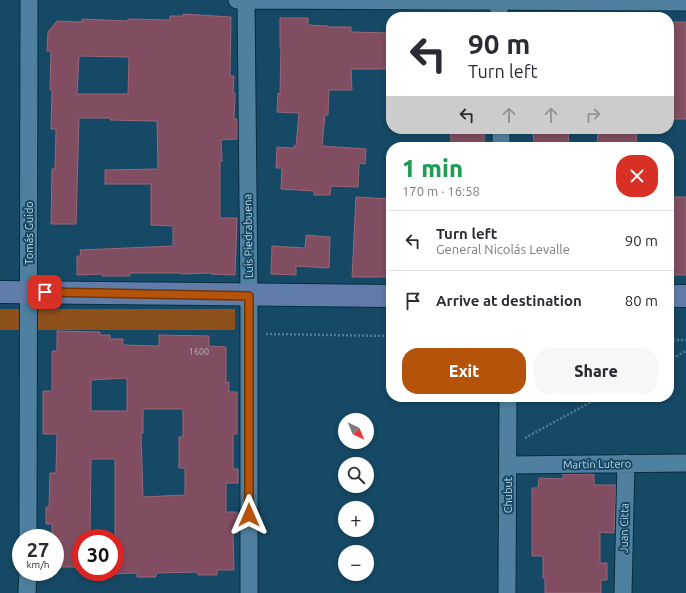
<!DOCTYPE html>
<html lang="en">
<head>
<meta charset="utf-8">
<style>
  :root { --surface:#fff; --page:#f7f7f7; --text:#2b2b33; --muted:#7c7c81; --line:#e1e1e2; --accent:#b45309 }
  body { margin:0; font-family:Ubuntu,sans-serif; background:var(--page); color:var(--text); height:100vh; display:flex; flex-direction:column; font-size:15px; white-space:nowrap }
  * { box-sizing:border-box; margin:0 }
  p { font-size:13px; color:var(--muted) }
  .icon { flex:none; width:22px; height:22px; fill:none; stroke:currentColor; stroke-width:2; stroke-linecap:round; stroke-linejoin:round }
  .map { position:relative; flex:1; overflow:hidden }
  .side { position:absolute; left:386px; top:142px; width:288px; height:260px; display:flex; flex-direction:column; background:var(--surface); border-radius:16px; box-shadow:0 2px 6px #0003 }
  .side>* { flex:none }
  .guide { position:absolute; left:386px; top:12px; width:288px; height:122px; border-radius:16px; box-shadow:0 2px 6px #0003; background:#fff; color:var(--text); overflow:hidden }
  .needle { width:26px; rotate:136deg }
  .buttons { position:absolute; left:338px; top:413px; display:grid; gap:8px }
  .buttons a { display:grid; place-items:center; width:36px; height:36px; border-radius:50%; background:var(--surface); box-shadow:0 2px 6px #0003; font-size:20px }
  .speed { position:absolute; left:12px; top:529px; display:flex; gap:8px; font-size:20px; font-weight:700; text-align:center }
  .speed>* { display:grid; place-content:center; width:52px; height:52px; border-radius:50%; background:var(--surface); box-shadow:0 2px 6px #0003; line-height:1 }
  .speed small { font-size:10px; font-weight:400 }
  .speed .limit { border:6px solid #d22; background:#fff; color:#111 }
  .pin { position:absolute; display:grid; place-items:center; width:34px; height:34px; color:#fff; margin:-17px; border-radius:8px; box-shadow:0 2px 6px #0006 }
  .me { position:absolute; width:44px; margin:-22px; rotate:0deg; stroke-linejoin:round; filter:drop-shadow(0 0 3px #0008) }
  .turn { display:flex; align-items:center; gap:14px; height:84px; padding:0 16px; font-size:18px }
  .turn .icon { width:52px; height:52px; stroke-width:2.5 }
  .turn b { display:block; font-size:28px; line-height:34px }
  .lanes { display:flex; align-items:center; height:38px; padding:0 16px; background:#0003; justify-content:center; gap:20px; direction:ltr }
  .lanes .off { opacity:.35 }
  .round { display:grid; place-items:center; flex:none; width:42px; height:42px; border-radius:16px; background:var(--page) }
  .head { display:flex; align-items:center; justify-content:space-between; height:68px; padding:0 16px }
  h1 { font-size:24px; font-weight:800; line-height:30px; color:#1e9e55 }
  .cta { display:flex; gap:8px; margin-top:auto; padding:8px 16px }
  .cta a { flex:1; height:46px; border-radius:16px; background:var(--accent); color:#fff; font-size:16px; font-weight:800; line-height:46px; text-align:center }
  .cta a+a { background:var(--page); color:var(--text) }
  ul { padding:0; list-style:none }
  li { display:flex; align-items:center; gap:12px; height:60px; padding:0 16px; border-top:1px solid var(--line) }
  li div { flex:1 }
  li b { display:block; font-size:15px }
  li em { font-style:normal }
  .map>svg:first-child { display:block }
  .green { fill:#8f511c }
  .building { fill:#804e60; stroke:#9a6678; fill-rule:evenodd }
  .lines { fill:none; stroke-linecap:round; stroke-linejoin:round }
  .street-casing { stroke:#062e43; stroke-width:19 }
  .secondary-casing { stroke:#062e43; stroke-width:24 }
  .path { stroke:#507b92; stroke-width:2.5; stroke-dasharray:2 2; stroke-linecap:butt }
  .street { stroke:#4f809f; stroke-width:17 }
  .secondary { stroke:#607ca8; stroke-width:22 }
  .route-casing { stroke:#753606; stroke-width:10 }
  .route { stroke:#b45309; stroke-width:7 }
  .labels { text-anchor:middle; stroke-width:4; stroke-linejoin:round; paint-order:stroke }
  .number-label { font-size:9px; fill:#adb4c4 }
  .street-label { font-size:11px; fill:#bcd6e6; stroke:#164965 }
</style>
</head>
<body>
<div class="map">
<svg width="686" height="593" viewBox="0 0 686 593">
  <rect width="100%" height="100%" fill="#164965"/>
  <path class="green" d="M0 309H235V330H0Z"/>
  <path class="building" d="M183 14 231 17 230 76H234L233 93H235L234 119H237V139L221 140 222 161H220V218H237L235 275 211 274V273L181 274V273H130V276H102V274L77 275V256H81L80 250 173 246V226L151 225V184H105V170L158 169 157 121 110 120V118H79L76 224H51L52 169H55L56 129H51L52 90H50L51 51H47L48 32 57 21 82 22V19L128 21V19L170 20V16H183ZM79 56 128 57 129 59 128 94H77Z
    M280 18H308V25L328 26V27H351V32L391 33V69H351L352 90H329L328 115H325L322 146 366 149 365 164 359 163 358 187 331 186 330 195H314V191L281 189 282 168H276L277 147 294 148V146H296L299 113 277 112 278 93 280 94 281 47H280Z
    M669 22H686V119H669Z
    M450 129H484V147H458V143H451Z
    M533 129H568L569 147H534Z
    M598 129H637L636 147H597Z
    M356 197 391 199 389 277H352Z
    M669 197H686V275H669Z
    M306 235 330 237 329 268 296 266V275L271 274 272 246 305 248Z
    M57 331 100 332V335H110V339H123V345L159 346V335L209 336V346L226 347V383L229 382V392H237V434H233V469H238V483H226V512H237L238 533H233L234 570H217V575H198L197 572 156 573V577H137V573L115 574V459H91L90 538H81V567H55V538H52V524H46V507H49L50 473H56L57 434H43V391H52V351H57ZM127 378V411H91V380ZM143 409H183V437H179V468H185V495L143 497 141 433H143Z
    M563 474H594V485H616L614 533 600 532V563H607V580H601V593H545V578H543V556H532V488H538L539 478 563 479Z"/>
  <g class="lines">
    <defs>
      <path id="street" d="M237 0 686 2
        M246 0 249 295V593
        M499 0V17
        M501 129V147
        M508 465 686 463
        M28 538 29 0
        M27 593 28 572
        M507 593 508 397
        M623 593 626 463"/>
      <path id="secondary" d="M0 292 391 296
        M669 296H686"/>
    </defs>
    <use href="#street" class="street-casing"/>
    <use href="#secondary" class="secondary-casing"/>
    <path class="path" d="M266 334 391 336
      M669 340H686
      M669 360 686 351
      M525 438 600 397"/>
    <use href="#street" class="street"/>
    <use href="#secondary" class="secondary"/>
  </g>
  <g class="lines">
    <defs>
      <path id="route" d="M45 292 249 296V515"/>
    </defs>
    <use href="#route" class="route-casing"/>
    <use href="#route" class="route"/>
  </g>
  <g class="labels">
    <g class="number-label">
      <text x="199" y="355">1600</text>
    </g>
    <g class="street-label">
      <text transform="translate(29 233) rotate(-90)" y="4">Tomás Guido</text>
      <text transform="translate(248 236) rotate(-91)" y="4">Luis Piedrabuena</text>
      <text transform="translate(597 464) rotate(-1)" y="4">Martín Lutero</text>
      <text transform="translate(508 495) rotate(-90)" y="4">Chubut</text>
      <text transform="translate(624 528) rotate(-89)" y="4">Juan Citta</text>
    </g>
  </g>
</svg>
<div class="buttons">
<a><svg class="needle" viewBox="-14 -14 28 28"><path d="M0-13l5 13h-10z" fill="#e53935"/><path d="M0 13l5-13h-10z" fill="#7c7c81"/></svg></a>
<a><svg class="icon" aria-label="search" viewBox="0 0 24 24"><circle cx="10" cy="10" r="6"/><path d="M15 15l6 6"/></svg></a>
<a>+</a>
<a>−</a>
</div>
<div class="speed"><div>27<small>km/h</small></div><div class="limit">30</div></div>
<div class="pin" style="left:45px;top:292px;background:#d93025"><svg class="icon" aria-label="arrive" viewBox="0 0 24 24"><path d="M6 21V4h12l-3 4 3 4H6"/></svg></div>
<svg class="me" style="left:249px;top:515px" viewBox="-20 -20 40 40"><path d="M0-17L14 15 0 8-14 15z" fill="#b45309" stroke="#fff" stroke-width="4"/></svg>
<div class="guide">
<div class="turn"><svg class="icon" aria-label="left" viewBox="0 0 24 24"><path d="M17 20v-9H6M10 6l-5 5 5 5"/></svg><div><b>90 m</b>Turn left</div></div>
<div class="lanes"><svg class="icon" aria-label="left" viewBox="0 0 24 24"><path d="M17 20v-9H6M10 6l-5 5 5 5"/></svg><svg class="icon off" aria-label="ahead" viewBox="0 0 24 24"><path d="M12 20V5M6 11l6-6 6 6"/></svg><svg class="icon off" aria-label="ahead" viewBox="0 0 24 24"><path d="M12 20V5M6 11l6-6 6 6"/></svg><svg class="icon off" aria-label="right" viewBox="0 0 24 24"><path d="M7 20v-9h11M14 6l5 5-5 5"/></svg></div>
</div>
<section class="side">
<div class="head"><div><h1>1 min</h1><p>170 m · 16:58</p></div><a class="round" style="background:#d93025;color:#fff"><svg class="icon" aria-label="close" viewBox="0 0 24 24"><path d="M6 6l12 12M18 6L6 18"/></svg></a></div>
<ul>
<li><svg class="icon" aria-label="left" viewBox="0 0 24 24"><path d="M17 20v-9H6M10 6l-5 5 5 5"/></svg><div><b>Turn left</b><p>General Nicolás Levalle</p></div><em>90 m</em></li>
<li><svg class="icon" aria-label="arrive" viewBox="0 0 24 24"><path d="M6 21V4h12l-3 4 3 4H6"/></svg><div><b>Arrive at destination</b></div><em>80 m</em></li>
</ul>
<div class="cta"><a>Exit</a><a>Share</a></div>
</section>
</div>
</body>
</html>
